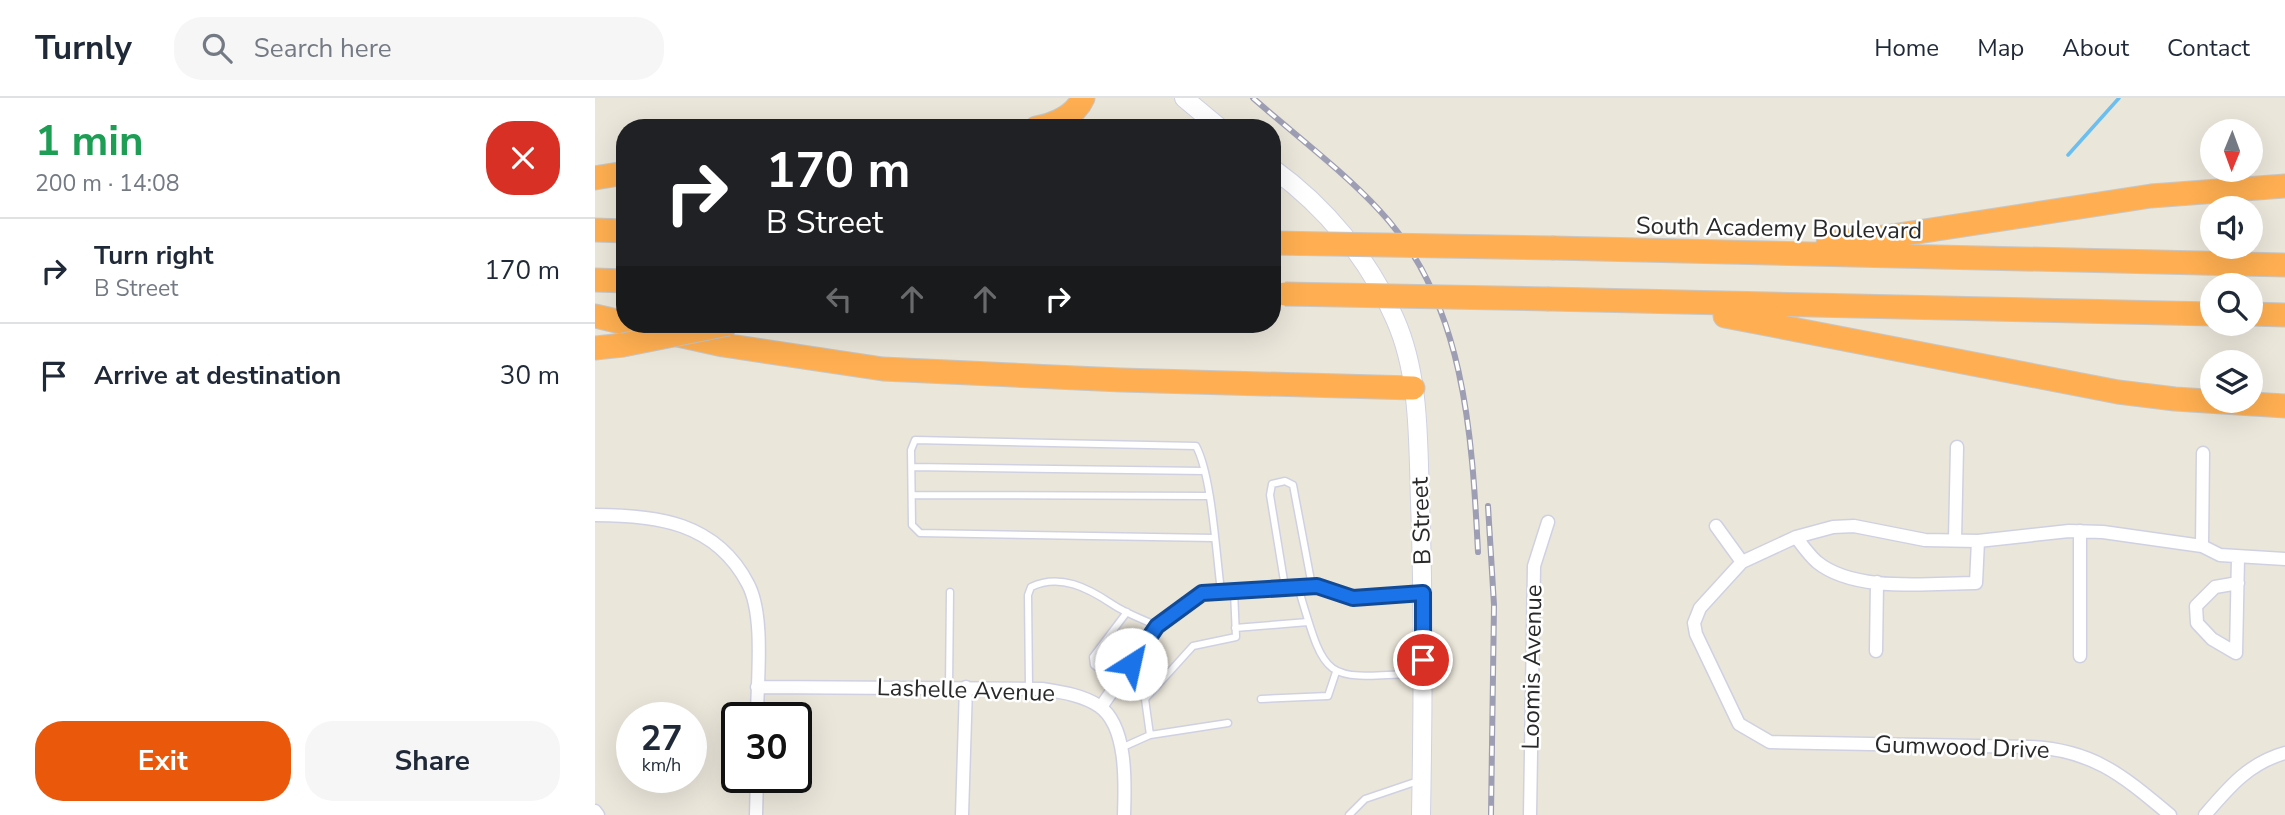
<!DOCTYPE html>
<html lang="en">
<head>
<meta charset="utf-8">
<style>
  :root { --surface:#fff; --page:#f6f6f7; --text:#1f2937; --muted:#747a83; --line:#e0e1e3; --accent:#ea580c }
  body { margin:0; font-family:"Nunito Sans",sans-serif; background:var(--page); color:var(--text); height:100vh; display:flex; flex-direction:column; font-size:26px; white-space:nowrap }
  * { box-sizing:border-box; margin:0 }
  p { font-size:23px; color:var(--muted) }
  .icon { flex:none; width:38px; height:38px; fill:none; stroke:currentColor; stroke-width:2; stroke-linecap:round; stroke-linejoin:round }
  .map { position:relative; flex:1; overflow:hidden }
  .sheet { display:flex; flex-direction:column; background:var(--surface); width:595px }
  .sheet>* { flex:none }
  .hud { position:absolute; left:21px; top:21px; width:665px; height:214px; border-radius:28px; box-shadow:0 7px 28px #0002; background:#202124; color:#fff; overflow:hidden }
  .needle { width:46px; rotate:181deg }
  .fabs { position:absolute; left:1605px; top:21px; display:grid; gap:14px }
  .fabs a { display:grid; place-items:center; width:63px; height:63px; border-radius:50%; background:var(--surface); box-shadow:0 7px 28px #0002; font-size:35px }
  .speed { position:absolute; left:21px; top:604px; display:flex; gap:14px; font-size:35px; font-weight:700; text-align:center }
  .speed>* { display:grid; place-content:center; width:91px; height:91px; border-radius:50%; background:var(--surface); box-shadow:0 7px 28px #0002; line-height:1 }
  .speed small { font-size:18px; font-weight:400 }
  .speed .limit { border:4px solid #111; border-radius:10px; background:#fff; color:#111 }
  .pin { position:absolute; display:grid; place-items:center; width:60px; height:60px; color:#fff; margin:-30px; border:4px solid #fff; border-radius:50%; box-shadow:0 2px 7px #0007 }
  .me { position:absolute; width:77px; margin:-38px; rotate:35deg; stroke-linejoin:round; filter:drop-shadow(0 0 5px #0008) }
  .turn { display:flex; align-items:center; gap:24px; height:147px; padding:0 35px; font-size:32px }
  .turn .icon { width:91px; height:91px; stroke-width:2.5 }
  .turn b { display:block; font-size:49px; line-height:60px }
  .lanes { display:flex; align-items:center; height:66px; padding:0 35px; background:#0003; justify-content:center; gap:35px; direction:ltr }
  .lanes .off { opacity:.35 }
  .round { display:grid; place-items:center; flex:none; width:74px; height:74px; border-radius:28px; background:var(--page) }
  .head { display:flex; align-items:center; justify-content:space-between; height:119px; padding:0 35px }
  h1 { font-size:42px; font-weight:700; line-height:52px; color:#1e9e55 }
  .action { display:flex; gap:14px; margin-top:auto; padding:14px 35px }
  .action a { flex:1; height:80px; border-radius:28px; background:var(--accent); color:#fff; font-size:28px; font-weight:700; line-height:80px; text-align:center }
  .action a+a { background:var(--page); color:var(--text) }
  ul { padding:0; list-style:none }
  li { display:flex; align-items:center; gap:21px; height:105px; padding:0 35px; border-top:2px solid var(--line) }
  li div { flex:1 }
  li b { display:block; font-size:26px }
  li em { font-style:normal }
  header { display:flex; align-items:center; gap:42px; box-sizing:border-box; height:98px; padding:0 35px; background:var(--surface); border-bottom:2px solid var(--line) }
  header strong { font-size:33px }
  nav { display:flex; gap:38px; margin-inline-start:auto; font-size:24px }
  .search { width:490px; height:63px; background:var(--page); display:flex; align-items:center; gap:18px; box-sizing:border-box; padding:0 24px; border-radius:28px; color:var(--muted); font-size:26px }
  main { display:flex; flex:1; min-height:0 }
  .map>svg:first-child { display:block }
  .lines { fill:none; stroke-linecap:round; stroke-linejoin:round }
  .stream { stroke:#6abef0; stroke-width:3.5 }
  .lane-casing { stroke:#cfd1e2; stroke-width:9 }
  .street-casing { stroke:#cfd1e2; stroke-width:15 }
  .secondary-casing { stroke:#cfd1e2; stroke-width:20 }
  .highway-casing { stroke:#c7c7c7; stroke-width:25 }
  .lane { stroke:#fff; stroke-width:6 }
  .street { stroke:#fff; stroke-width:12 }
  .secondary { stroke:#fff; stroke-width:18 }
  .highway { stroke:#ffaf51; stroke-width:23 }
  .rail-casing { stroke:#9d9eb3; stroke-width:6 }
  .rail { stroke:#fff; stroke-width:3.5; stroke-dasharray:10; stroke-linecap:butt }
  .highway-bridge-casing { stroke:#c7c7c7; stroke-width:25; stroke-linecap:butt }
  .highway-bridge { stroke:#ffaf51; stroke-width:23 }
  .route-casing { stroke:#114b97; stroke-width:18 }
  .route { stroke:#1a73e8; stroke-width:12 }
  .labels { text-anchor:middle; stroke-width:5; stroke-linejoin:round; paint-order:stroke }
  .street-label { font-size:24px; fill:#292929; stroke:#fff }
</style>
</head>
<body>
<header>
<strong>Turnly</strong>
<div class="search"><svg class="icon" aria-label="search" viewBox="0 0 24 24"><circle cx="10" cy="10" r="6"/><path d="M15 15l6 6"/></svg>Search here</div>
<nav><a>Home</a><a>Map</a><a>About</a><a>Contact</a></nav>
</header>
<main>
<section class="sheet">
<div class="head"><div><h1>1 min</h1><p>200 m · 14:08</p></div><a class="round" style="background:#d93025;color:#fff"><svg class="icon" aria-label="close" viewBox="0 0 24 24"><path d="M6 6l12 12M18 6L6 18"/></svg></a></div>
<ul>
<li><svg class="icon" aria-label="right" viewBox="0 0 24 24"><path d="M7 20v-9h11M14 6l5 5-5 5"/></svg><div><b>Turn right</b><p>B Street</p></div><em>170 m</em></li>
<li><svg class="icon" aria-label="arrive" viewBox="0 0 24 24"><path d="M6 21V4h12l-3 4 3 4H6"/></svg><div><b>Arrive at destination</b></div><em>30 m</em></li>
</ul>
<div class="action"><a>Exit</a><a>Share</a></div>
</section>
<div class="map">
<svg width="1690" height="717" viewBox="0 0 1690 717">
  <rect width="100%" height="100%" fill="#ebe6da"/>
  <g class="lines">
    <path class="stream" d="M1473 57 1524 0"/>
    <defs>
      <path id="lane" d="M317 369 609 373
        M317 397 613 398
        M619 440 325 435 317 427 316 352 320 342 601 348C617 378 621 456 626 493
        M690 489 675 397 677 386 690 383 698 387 717 488
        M703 489C732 586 727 581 826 575
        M640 530 713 524
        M522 585 499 567 498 559 532 514
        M354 589 355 494
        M434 590 433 497 436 489C465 475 493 490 517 506 530 515 547 521 562 528
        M666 601 733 598 741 574
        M633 625 555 637 550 601 598 548 641 539 639 493
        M526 650 555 637
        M754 717 770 701 823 683"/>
      <path id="street" d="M0 417C61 417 121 424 153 486 170 518 162 583 162 620
        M1121 428 1147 464
        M1485 433V558
        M1201 439C1207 447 1214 457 1222 464 1260 495 1334 485 1381 485L1383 443
        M1360 442 1362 349
        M1607 448 1608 355
        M1643 485 1620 489 1601 508 1602 525 1617 541 1641 555 1643 460
        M1281 553 1282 484
        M162 589 447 591C466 594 488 597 504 608 533 628 530 687 529 717
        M506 609 562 528 607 495 722 488 758 500 828 495
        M0 713 3 717
        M161 717 162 679
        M367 717 371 589
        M935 717 939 468 953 424
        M1575 717C1528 678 1499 652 1435 649L1175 644 1144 626 1101 536 1099 525 1105 510 1147 464 1201 439 1238 429 1259 428 1330 442 1383 443 1474 433 1508 434 1607 448 1625 457 1690 461
        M1610 717C1634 689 1654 665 1690 655"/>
      <path id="secondary" d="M589 0 625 30
        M677 70C730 108 774 161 800 221 825 277 823 343 825 404 829 508 828 612 826 717"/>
      <path id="highway" d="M441 30C459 27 480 18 488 0
        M0 80 30 75
        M0 132 30 133
        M1233 145 1290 139 1556 98 1690 88
        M959 150 1690 167
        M0 182 30 183
        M954 201 1617 216
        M1656 216 1690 217
        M0 218 30 225
        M1130 218 1523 294 1580 301 1690 308
        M33 226 128 247 288 271 526 282 818 290
        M0 250 28 247"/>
    </defs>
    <use href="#lane" class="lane-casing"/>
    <use href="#street" class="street-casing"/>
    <use href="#secondary" class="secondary-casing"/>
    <use href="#highway" class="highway-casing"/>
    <use href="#lane" class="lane"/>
    <use href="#street" class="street"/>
    <use href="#secondary" class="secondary"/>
    <use href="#highway" class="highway"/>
    <defs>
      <path id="rail" d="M658 0C700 37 747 72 785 113 870 204 877 337 883 454
        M893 408 899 507 896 717"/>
    </defs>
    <use href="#rail" class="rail-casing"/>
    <use href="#rail" class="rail"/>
    <defs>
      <path id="highway-bridge" d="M677 145 959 150
        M690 196 954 201
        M28 247 133 226"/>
    </defs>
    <use href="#highway-bridge" class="highway-bridge-casing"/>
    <use href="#highway-bridge" class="highway-bridge"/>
  </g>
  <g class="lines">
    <defs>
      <path id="route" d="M536 566 562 528 607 495 722 488 758 500 828 495V562"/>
    </defs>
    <use href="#route" class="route-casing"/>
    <use href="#route" class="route"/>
  </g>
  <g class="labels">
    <g class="street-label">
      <text transform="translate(1184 130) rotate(1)" y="8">South Academy Boulevard</text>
      <text transform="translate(826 423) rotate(-92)" y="8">B Street</text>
      <text transform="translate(937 569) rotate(-89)" y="8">Loomis Avenue</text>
      <text transform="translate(371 592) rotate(2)" y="8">Lashelle Avenue</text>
      <text transform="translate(1367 649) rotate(2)" y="8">Gumwood Drive</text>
    </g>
  </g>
</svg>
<div class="fabs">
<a><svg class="needle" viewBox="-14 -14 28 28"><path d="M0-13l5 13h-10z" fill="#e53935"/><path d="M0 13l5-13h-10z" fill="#747a83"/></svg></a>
<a><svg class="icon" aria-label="sound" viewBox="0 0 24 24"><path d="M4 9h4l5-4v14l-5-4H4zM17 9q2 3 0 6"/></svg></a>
<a><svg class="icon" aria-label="search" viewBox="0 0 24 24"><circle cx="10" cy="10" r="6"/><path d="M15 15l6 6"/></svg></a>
<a><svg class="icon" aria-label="layers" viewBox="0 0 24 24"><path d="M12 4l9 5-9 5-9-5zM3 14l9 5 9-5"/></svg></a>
</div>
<div class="speed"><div>27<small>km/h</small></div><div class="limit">30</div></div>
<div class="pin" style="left:828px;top:562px;background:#d93025"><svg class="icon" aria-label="arrive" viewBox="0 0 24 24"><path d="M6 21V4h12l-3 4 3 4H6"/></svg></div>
<svg class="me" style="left:536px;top:566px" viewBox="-20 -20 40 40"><circle r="19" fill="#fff"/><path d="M0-13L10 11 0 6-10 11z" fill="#1a73e8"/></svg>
<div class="hud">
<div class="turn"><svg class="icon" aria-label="right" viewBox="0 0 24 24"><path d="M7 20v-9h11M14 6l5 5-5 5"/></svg><div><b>170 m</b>B Street</div></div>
<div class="lanes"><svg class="icon off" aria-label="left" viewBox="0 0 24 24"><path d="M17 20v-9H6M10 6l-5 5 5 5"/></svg><svg class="icon off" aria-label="ahead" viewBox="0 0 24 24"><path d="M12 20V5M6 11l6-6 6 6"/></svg><svg class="icon off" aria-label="ahead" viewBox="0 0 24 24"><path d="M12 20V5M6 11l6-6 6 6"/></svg><svg class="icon" aria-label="right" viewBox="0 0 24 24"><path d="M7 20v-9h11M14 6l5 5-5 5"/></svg></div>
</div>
</div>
</main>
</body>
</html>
